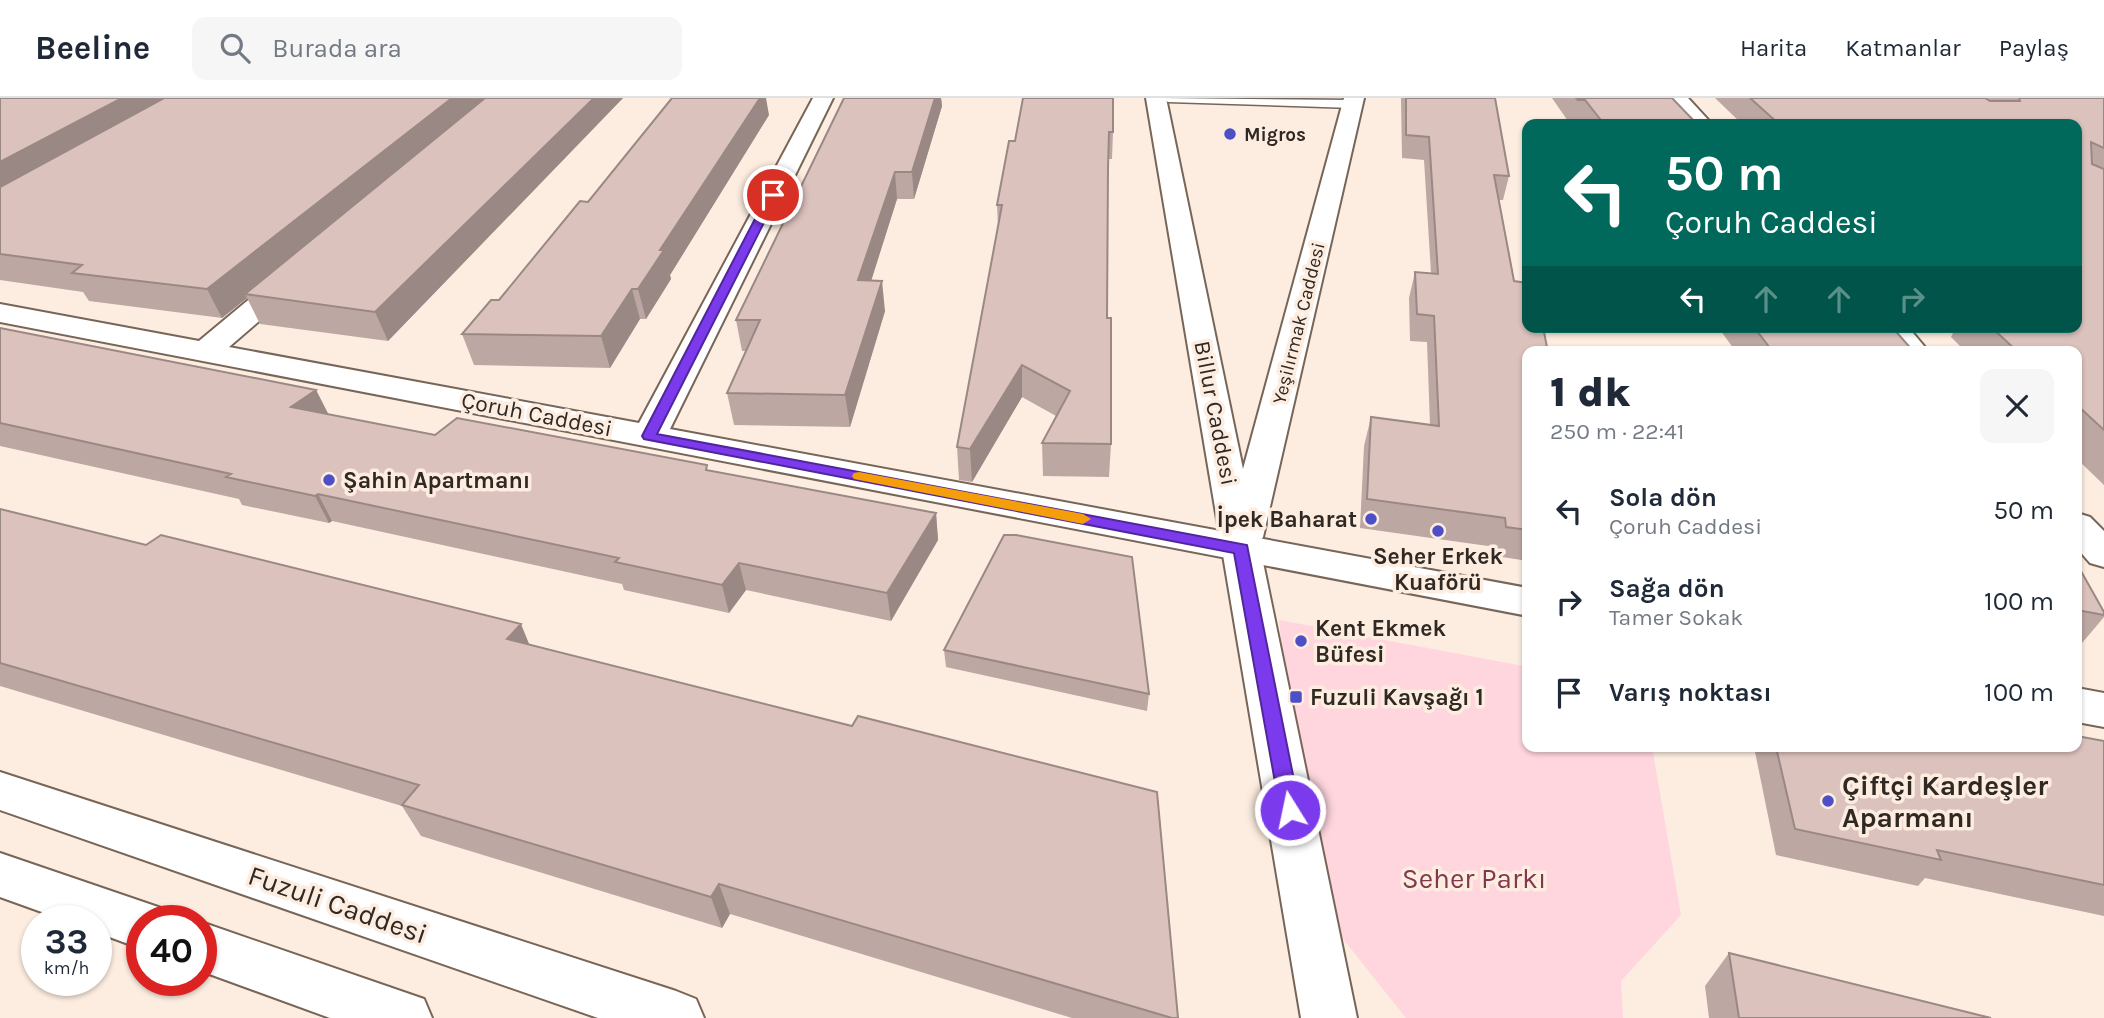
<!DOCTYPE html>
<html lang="tr">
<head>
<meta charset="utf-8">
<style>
  :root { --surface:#fff; --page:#f6f6f7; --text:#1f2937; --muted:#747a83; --line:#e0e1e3 }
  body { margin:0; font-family:Karla,sans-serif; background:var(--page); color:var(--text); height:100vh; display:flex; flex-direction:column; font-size:26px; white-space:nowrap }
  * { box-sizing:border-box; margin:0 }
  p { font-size:23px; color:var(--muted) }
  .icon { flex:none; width:38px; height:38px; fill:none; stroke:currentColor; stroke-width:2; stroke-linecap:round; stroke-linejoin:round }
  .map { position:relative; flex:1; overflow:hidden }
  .details { position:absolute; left:1522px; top:248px; width:560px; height:406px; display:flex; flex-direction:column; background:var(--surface); border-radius:14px; box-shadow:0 2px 5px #0004 }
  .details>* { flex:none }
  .hud { position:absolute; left:1522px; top:21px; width:560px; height:214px; border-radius:14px; box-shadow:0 2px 5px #0004; background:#00695c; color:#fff; overflow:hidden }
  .speed { position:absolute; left:21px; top:807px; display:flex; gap:14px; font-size:35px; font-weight:700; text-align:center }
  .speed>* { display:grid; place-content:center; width:91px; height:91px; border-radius:50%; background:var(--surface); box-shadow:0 2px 5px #0004; line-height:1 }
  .speed small { font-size:18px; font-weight:400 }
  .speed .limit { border:10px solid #d22; background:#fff; color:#111 }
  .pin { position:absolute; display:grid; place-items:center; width:60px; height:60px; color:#fff; margin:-30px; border:4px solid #fff; border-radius:50%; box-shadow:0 2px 7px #0007 }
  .me { position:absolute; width:77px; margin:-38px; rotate:350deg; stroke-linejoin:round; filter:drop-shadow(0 0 5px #0008) }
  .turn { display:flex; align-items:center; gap:24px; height:147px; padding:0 28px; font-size:32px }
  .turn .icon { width:91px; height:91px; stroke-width:2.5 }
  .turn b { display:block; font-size:49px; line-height:60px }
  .lanes { display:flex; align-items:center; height:66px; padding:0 28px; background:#0003; justify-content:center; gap:35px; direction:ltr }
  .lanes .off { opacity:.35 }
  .round { display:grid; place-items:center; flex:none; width:74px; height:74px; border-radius:14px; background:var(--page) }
  .summary { display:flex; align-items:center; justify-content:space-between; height:119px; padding:0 28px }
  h1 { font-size:42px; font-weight:800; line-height:52px }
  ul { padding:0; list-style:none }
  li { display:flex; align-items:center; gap:21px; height:91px; padding:0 28px }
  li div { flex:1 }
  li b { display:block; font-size:26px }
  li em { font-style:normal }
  header { display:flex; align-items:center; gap:42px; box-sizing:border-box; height:98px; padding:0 35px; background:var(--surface); border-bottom:2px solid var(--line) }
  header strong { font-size:33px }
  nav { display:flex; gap:38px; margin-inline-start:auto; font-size:24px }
  .search { width:490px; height:63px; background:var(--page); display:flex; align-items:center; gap:18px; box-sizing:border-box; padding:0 24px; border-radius:14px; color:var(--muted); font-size:26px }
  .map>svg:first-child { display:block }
  .green { fill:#ffd5de }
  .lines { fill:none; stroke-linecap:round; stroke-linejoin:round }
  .service-casing { stroke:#776658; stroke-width:3 }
  .minor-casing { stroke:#776658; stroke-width:4 }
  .tertiary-casing { stroke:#776658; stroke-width:4 }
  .service { fill:#fff; fill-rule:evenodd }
  .minor { fill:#fff; fill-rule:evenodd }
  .tertiary { fill:#fff; fill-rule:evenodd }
  .wall { fill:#bda7a3 }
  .shaded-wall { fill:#9a8884 }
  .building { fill:#dcc2bd; stroke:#9a8884; stroke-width:2 }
  .route { fill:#7c3aed; stroke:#51269a; stroke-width:2 }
  .slow { fill:#f59e0b }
  .poi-dot { fill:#4c4fc5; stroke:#fdede0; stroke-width:2.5 }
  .labels { text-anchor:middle; stroke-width:7; stroke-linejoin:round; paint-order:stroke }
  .far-poi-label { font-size:19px; font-weight:bold; fill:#302822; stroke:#fdede0; text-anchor:start }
  .far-street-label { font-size:19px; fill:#302822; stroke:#fdede0 }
  .street-label { font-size:23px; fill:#302822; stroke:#fdede0 }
  .poi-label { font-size:23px; font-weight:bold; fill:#302822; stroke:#fdede0; text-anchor:start }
  .near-poi-label { font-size:28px; font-weight:bold; fill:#302822; stroke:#fdede0; text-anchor:start }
  .near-park-label { font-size:28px; fill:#82384f; stroke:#fdede0 }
  .near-street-label { font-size:28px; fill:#302822; stroke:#fdede0 }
</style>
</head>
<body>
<header>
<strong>Beeline</strong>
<div class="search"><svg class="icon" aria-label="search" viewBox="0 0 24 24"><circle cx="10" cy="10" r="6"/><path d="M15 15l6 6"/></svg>Burada ara</div>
<nav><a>Harita</a><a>Katmanlar</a><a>Paylaş</a></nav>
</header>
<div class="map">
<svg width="2104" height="920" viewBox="0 0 2104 920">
  <rect width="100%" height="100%" fill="#fdede0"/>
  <path class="green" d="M1279 522 1528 569V649H1652L1681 817 1621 883 1623 920H1406L1308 797Z"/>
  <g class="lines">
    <defs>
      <path id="service" d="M1162 0 1353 2 1359 6 1353 10 1168 4Z"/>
      <path id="minor" d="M813 0H833L670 331 1528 490V518L0 224V206L199 243 283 173 293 171 303 173 307 179 303 185 229 249 639 325Z
        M1667 0H1688L1712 26H1689Z
        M1876 229H1908L1929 254H1897Z
        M2077 415 2090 419 2104 433V469L2090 465 2077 450Z
        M2077 590 2104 595V629L2077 624Z"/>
      <path id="tertiary" d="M1146 0H1166L1243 371 1344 0H1364L1263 439 1259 445 1357 920H1301Z
        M0 674 676 893 696 901 704 920H598L0 712Z
        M0 755 161 810 166 822H142V851L96 834V822H64L0 799Z
        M201 824 424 901 432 920H330L201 873Z"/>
    </defs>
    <use href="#service" class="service-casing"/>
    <use href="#minor" class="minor-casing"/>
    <use href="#tertiary" class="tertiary-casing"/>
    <use href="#service" class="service"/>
    <use href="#minor" class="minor"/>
    <use href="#tertiary" class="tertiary"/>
  </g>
  <path class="wall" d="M0 0H623L388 243 260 226 247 200 222 220 89 203 83 194 0 182Z
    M844 0H941L942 8 914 101H897L871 182 885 213 850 329 734 327 727 295 746 253H742L736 222Z
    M1401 0H1495L1509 78 1503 102H1499L1528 254V463L1496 458 1495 449 1360 430 1364 348 1371 319 1430 327 1427 244 1410 243 1409 200 1415 174 1431 175 1424 62 1402 60Z
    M1552 0H1672L1697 26H1570Z
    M1715 0H2104V387L2077 361V254H1966L1951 239 1954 233 1951 229H2077V26H1742Z
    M769 17 670 177 671 181 646 221H640L610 270 474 267 462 236 499 202 588 104Z
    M1113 34 1112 61H1109L1108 81 1107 220 1111 346 1109 379 1043 378 1042 345 1056 318 1022 299 972 384 959 382 957 349 998 128 997 107 1015 43Z
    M1718 229H1892L1914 254H1736Z
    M0 230 316 292 329 317 435 337 708 372 936 415 938 442 891 523 746 492 729 515 624 492 622 486 332 423 329 425 242 407 239 401 0 348Z
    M0 411 530 547 1178 920H1072L730 816 722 830 421 738 402 708 0 588Z
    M2077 466 2104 514V519L2077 551Z
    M944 552 1149 596 1147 613 946 569Z
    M2104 643V818L1925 780 1918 788 1776 757 1754 649H2077Z
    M1729 855 1991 920H1709L1705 888Z"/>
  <path class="shaded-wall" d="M122 0H178L0 99V64Z
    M452 0H489L245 196 247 200 222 220 207 191Z
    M594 0H623L388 243 375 214Z
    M750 0H766L769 17 670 177 671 181 646 221 638 191 660 152Z
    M935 0H941L942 8 914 101 912 74Z
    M895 74 897 101 862 212 858 182Z
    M882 183 885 213 850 329 845 297Z
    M632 191 640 221 610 270 601 238Z
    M1022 267V299L972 384 970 351Z
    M316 292 329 318 291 309Z
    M318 396 332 423 329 425 315 398Z
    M936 415 938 442 891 523 887 495Z
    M739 465 746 492 729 515 722 487Z
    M521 526 534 558 507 541Z
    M719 786 730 816 722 830 711 799Z"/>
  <path class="building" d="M0 0H122L0 64Z
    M164 0H452L207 191 72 175 82 167 0 156V89Z
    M485 0H594L375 214 245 196Z
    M672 0H760L660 152H664L638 191H632L601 238 462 236 491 202H499L580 103 588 104Z
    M844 0H935L912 74H895L858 182 882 183 845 297 727 295 760 222H736Z
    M1023 0H1113V34H1109L1108 70 1107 220H1111V346L1042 345 1070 293 1022 267 970 351 957 349 1002 107H997L1009 43H1015Z
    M1406 0H1495L1509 78 1494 77 1514 183 1528 185V229H1543L1548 254H1528V432L1506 429 1505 420 1367 401 1371 319 1439 328 1434 218 1417 216 1415 174 1438 176 1429 39 1406 37Z
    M1576 0H1672L1697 26H1604L1585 2H1578Z
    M1750 0H1985L1990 3H2020L2019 0H2104V50L2091 44 2092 66 2104 71V332L2077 307V254H2018L1991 229H2077V26H1779Z
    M1754 229H1892L1914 254H1773Z
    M0 230 316 292 291 309 435 337 457 320 707 367 706 372 936 415 887 495 739 465 722 487 615 464 619 460 318 396 315 398 226 379 231 376 0 325Z
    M0 411 146 447 161 437 521 526 507 541 852 628 858 618 1157 694 1178 920H1172L719 786 711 799 402 707 419 687 0 565Z
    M1004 437H1016L1132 459 1149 596 944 552Z
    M2077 466 2104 514V517L2077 512Z
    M2077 638 2104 643V787L1937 752 1941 762 1795 731 1776 649H2077Z
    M1729 855 1991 920H1739Z"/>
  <path class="route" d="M769 94 778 97 657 336 1247 447 1300 712 1297 717 1290 720 1283 717 1280 712 1234 455 644 341 642 338Z"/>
  <path class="slow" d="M859 374 1083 416 1091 421 1083 426 854 381 852 378 854 375Z"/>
  <g class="poi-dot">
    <circle cx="1230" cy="36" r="7"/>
    <circle cx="329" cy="382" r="7"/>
    <circle cx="1371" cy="421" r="7"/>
    <circle cx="1438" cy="433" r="7"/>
    <circle cx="1301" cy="543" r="7"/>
    <rect x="1289" y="592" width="14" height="14" rx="3.5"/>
    <circle cx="1828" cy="703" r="7"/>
  </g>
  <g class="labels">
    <g class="far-poi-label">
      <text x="1244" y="43">Migros</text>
    </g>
    <g class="far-street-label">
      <text transform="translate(1298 225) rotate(-76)" y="7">Yeşilırmak Caddesi</text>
    </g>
    <g class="street-label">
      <text transform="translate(1216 315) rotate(79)" y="8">Billur Caddesi</text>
      <text transform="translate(537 316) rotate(11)" y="8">Çoruh Caddesi</text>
    </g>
    <g class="poi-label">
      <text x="343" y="390">Şahin Apartmanı</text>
      <text x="1357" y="429" text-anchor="end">İpek Baharat</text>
      <text x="1438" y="466" text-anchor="middle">Seher Erkek<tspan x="1438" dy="26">Kuaförü</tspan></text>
      <text x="1315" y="538">Kent Ekmek<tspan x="1315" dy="26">Büfesi</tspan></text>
      <text x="1310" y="607">Fuzuli Kavşağı 1</text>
    </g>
    <g class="near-poi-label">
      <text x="1842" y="697">Çiftçi Kardeşler<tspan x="1842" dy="32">Aparmanı</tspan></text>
    </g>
    <g class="near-park-label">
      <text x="1474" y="790">Seher Parkı</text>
    </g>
    <g class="near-street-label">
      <text transform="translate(338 806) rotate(19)" y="10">Fuzuli Caddesi</text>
    </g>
  </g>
</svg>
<div class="speed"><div>33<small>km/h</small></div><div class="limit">40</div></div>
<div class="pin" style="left:773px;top:97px;background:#d93025"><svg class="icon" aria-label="arrive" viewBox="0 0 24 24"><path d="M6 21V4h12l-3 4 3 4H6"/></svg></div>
<svg class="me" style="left:1290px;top:712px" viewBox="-20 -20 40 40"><circle r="17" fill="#7c3aed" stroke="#fff" stroke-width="3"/><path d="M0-11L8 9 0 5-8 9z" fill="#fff"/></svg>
<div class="hud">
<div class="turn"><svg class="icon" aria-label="left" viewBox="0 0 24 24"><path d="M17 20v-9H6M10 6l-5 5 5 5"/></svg><div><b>50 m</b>Çoruh Caddesi</div></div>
<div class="lanes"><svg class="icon" aria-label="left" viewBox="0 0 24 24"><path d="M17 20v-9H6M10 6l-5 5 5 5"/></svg><svg class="icon off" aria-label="ahead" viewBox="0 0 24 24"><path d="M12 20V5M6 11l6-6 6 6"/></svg><svg class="icon off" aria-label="ahead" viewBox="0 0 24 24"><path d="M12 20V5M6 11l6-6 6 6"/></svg><svg class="icon off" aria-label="right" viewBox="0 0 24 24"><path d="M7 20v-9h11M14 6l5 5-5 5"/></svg></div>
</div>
<section class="details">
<div class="summary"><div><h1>1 dk</h1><p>250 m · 22:41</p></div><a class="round"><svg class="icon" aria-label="close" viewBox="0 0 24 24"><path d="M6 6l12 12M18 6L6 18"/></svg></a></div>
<ul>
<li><svg class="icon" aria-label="left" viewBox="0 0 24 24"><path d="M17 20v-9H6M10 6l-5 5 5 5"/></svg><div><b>Sola dön</b><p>Çoruh Caddesi</p></div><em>50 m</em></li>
<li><svg class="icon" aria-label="right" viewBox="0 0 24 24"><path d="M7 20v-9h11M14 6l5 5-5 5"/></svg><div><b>Sağa dön</b><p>Tamer Sokak</p></div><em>100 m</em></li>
<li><svg class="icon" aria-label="arrive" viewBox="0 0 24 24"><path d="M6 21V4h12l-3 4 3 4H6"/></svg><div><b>Varış noktası</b></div><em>100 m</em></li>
</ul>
</section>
</div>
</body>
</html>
